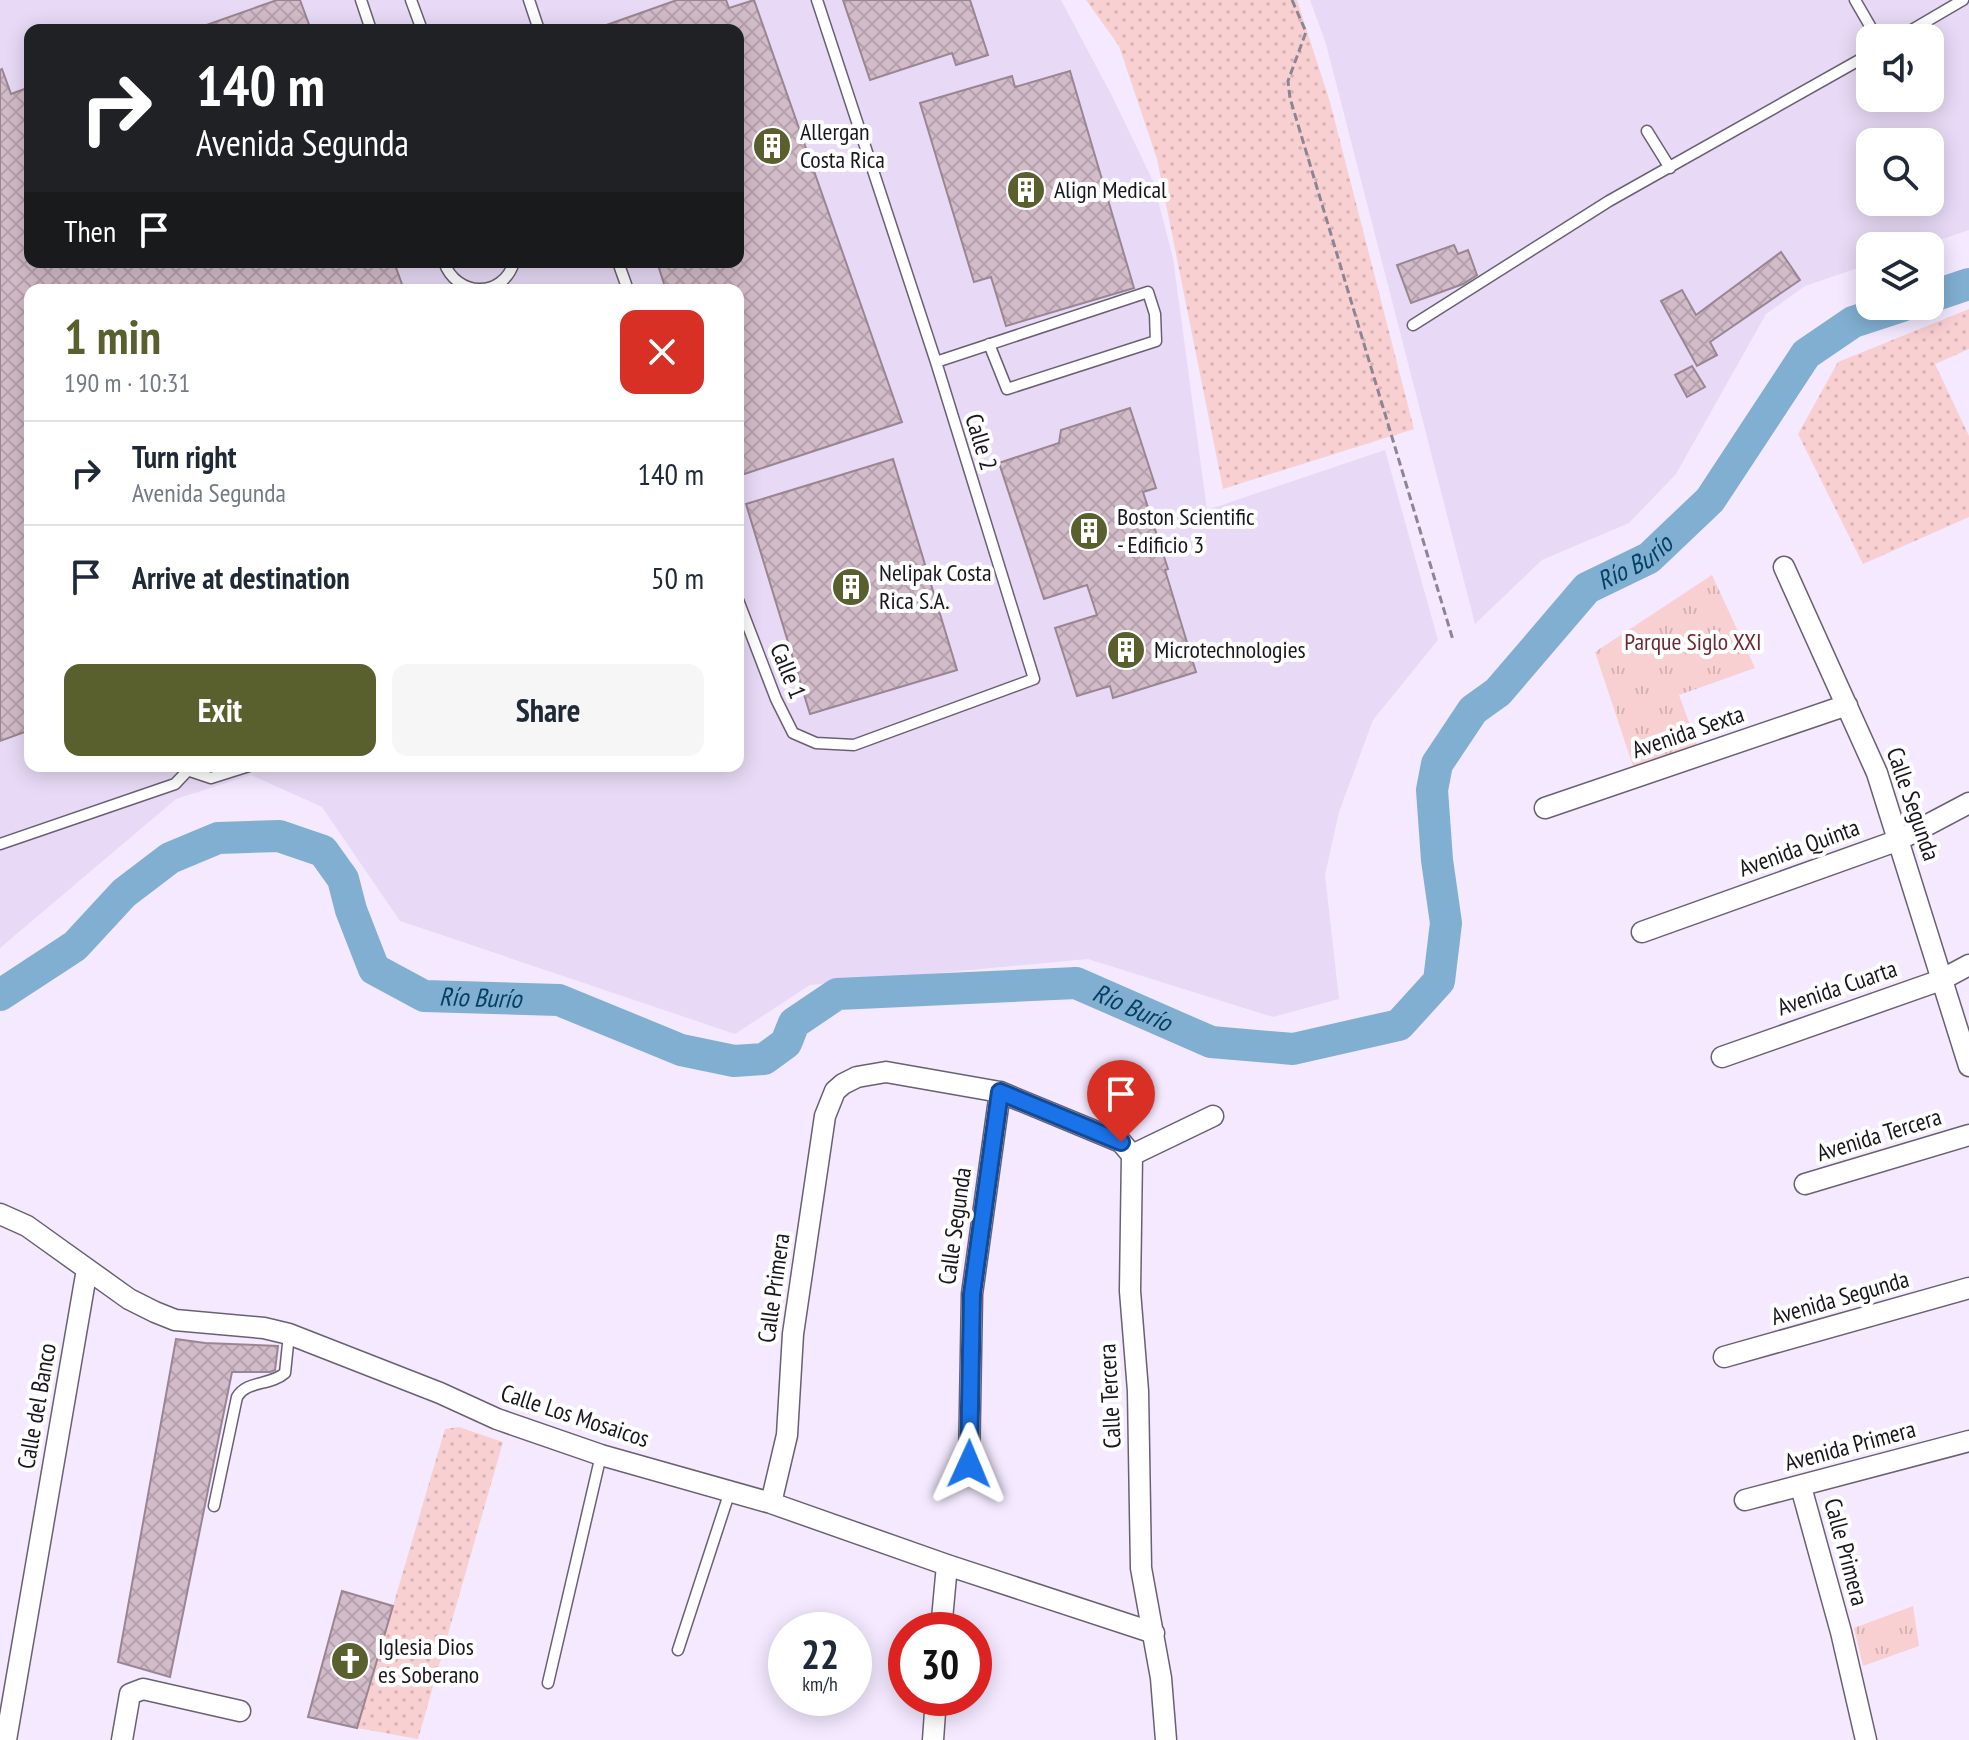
<!DOCTYPE html>
<html lang="en">
<head>
<meta charset="utf-8">
<style>
  :root { --surface:#fff; --page:#f6f6f7; --text:#1f2937; --muted:#747a83; --line:#e0e1e3; --accent:#595f2d }
  body { margin:0; font-family:"PT Sans Narrow",sans-serif; background:var(--page); color:var(--text); height:100vh; display:flex; flex-direction:column; font-size:30px; white-space:nowrap }
  * { box-sizing:border-box; margin:0 }
  p { font-size:26px; color:var(--muted) }
  .icon { flex:none; width:44px; height:44px; fill:none; stroke:currentColor; stroke-width:2; stroke-linecap:round; stroke-linejoin:round }
  .map { position:relative; flex:1; overflow:hidden }
  .drawer { position:absolute; left:24px; top:284px; width:720px; height:488px; display:flex; flex-direction:column; background:var(--surface); border-radius:16px; box-shadow:0 4px 20px #0003 }
  .drawer>* { flex:none }
  .guide { position:absolute; left:24px; top:24px; width:720px; height:244px; border-radius:16px; box-shadow:0 4px 20px #0003; background:#202124; color:#fff; overflow:hidden }
  .buttons { position:absolute; left:1856px; top:24px; display:grid; gap:16px }
  .buttons a { display:grid; place-items:center; width:88px; height:88px; border-radius:16px; background:var(--surface); box-shadow:0 4px 20px #0003; font-size:40px }
  .speed { position:absolute; left:768px; top:1612px; display:flex; gap:16px; font-size:40px; font-weight:700; text-align:center }
  .speed>* { display:grid; place-content:center; width:104px; height:104px; border-radius:50%; background:var(--surface); box-shadow:0 4px 20px #0003; line-height:1 }
  .speed small { font-size:20px; font-weight:400 }
  .speed .limit { border:12px solid #d22; background:#fff; color:#111 }
  .pin { position:absolute; display:grid; place-items:center; width:68px; height:68px; color:#fff; margin:-82px -34px; border-radius:50% 50% 50% 0; rotate:-45deg; box-shadow:0 0 8px #0007 }
  .pin .icon { rotate:45deg }
  .me { position:absolute; width:88px; margin:-44px; rotate:1deg; stroke-linejoin:round; filter:drop-shadow(0 0 6px #0008) }
  .turn { display:flex; align-items:center; gap:28px; height:168px; padding:0 40px; font-size:36px }
  .turn .icon { width:104px; height:104px; stroke-width:2.5 }
  .turn b { display:block; font-size:56px; line-height:68px }
  .then { display:flex; align-items:center; height:76px; padding:0 40px; background:#0003; gap:16px; font-size:30px }
  .round { display:grid; place-items:center; flex:none; width:84px; height:84px; border-radius:16px; background:var(--page) }
  .summary { display:flex; align-items:center; justify-content:space-between; height:136px; padding:0 40px }
  h1 { font-size:48px; font-weight:600; line-height:60px; color:var(--accent) }
  .primary-button { display:flex; gap:16px; margin-top:auto; padding:16px 40px }
  .primary-button a { flex:1; height:92px; border-radius:16px; background:var(--accent); color:#fff; font-size:32px; font-weight:600; line-height:92px; text-align:center }
  .primary-button a+a { background:var(--page); color:var(--text) }
  ul { padding:0; list-style:none }
  li { display:flex; align-items:center; gap:24px; height:104px; padding:0 40px; border-top:2px solid var(--line) }
  li div { flex:1 }
  li b { display:block; font-size:30px }
  li em { font-style:normal }
  .map>svg:first-child { display:block }
  .built { fill:#e8daf6; fill-rule:evenodd }
  .grass { fill:url(#grass-dots) }
  .park { fill:url(#park-tufts) }
  .lines { fill:none; stroke-linecap:round; stroke-linejoin:round }
  .river { stroke:#81afd1; stroke-width:32 }
  .building { fill:url(#building-cross-hatch); stroke:#9a8592; stroke-width:2 }
  .service-casing { stroke:#6a6073; stroke-width:13 }
  .minor-casing { stroke:#6a6073; stroke-width:23 }
  .path { stroke:#8c8594; stroke-width:3; stroke-dasharray:8 4; stroke-linecap:butt }
  .service { stroke:#fff; stroke-width:10 }
  .minor { stroke:#fff; stroke-width:20 }
  .route-casing { stroke:#114b97; stroke-width:20 }
  .route { stroke:#1a73e8; stroke-width:14 }
  .labels { text-anchor:middle; stroke-width:8; stroke-linejoin:round; paint-order:stroke }
  .poi-label { font-size:24px; fill:#19161d; stroke:#fff; text-anchor:start }
  .street-label { font-size:24px; fill:#19161d; stroke:#fff }
  .park-label { font-size:24px; fill:#702933; stroke:#fff }
  .water-label { font-size:26px; font-style:italic; fill:#044062; stroke:#fff }
</style>
</head>
<body>
<div class="map">
<svg width="1969" height="1740" viewBox="0 0 1969 1740">
  <defs>
    <pattern id="grass-dots" width="8" height="8" patternUnits="userSpaceOnUse" patternTransform="scale(2)"><rect width="8" height="8" fill="#f9d0d1"/><path d="M2 2h.1M6 6h.1" fill="none" stroke="#d5b2b3" stroke-width="1.8" stroke-linecap="round"/></pattern>
    <pattern id="park-tufts" width="24" height="20" patternUnits="userSpaceOnUse" patternTransform="scale(2)"><rect width="24" height="20" fill="#f9d0d1"/><path d="M3 7l-1-3M5 7V3M7 7l1-3M15 17l-1-3M17 17v-4M19 17l1-3" fill="none" stroke="#d5b2b3"/></pattern>
    <pattern id="building-cross-hatch" width="8" height="8" patternUnits="userSpaceOnUse" patternTransform="scale(2)"><rect width="8" height="8" fill="#d3bcc9"/><path d="M0 0l8 8M0 8l8-8" fill="none" stroke="#b5a1ac"/></pattern>
  </defs>
  <rect width="100%" height="100%" fill="#f4e9ff"/>
  <path class="built" d="M0 0H1061L1112 96 1153 181 1173 258 1207 510 1385 450 1438 640 1373 720 1339 812 1325 875 1339 999 1273 1017 1088 959 810 985 735 1034 400 921 322 807 251 775 176 799 0 948ZM30 30H738V262H30ZM30 290H738V766H30Z
    M1310 0H1969V230L1922 246H1870V264L1805 286 1766 314 1676 474 1629 523 1542 560 1475 624 1326 44ZM1870 38H1930V98H1870ZM1870 142H1930V202H1870Z"/>
  <path class="grass" d="M1086 0H1297L1330 102 1414 429 1223 489 1157 159 1119 46Z
    M1969 309V349L1935 364 1969 436V517L1863 564 1798 434 1838 362Z
    M459 1427 503 1442 418 1739 357 1728 445 1429Z"/>
  <path class="park" d="M1712 575 1755 668 1679 695 1698 747 1634 769 1595 652Z
    M1913 1606 1919 1646 1863 1666 1854 1628Z"/>
  <g class="lines">
    <g class="river">
      <path d="M1930 297 1969 284"/>
      <path id="s1" d="M0 995 75 946 124 893 170 858 218 838 279 836 323 851 343 879 351 910 374 969 424 996 559 1000 681 1050 734 1061 764 1059 786 1043 794 1023 837 994 1076 983 1211 1042 1293 1049 1399 1025 1439 981 1446 923 1437 860 1432 790 1437 764 1473 710 1498 692 1587 588 1649 558 1710 500 1806 354 1853 322 1902 306"/>
    </g>
  </g>
  <path class="building" d="M277 0H300L311 30H198V28Z
    M677 0H726L729 8 754 0 902 422 738 476V290H666L657 262H738V30L598 28Z
    M843 0H970L988 55 956 65 952 53 870 80Z
    M2 69 11 94 30 87V262H394L404 290H30V730L0 741V70Z
    M1070 71 1134 288 1006 326 991 277 974 282 920 103 1012 76 1015 87Z
    M1454 245 1458 254 1468 250 1477 275 1463 284 1411 303 1397 265Z
    M1781 252 1800 280 1710 342 1717 355 1697 366 1661 301 1682 290 1696 315Z
    M1692 366 1705 387 1687 397 1675 375Z
    M1130 408 1156 488 1143 492 1168 569 1165 570 1196 672 1113 698 1110 686 1077 696 1055 628 1097 615 1087 585 1044 599 999 463 1059 443 1061 430Z
    M893 459 957 670 810 714 746 504Z
    M176 1339 205 1343 278 1346 275 1370 270 1372H232L170 1677 118 1662Z
    M342 1591 393 1606 357 1728 308 1717Z"/>
  <g class="lines">
    <defs>
      <path id="service" d="M361 0 371 30
        M411 0 422 30
        M529 0 539 30
        M1855 0 1877 38
        M1898 38 1963 0
        M1647 131 1670 168
        M444 262C456 297 503 299 514 262
        M618 262 628 290
        M1413 325 1609 201 1870 54
        M936 362 1148 292 1155 314 1156 341 1007 389 989 344
        M738 600 776 699 793 733 816 743 854 745 1034 679 936 362 817 0
        M190 771 211 778 249 766
        M0 844 175 784 192 766
        M214 1506 237 1397C247 1380 270 1386 285 1373L289 1334
        M678 1650 730 1491
        M548 1683 601 1455"/>
      <path id="minor" d="M1784 567 1877 773 1969 1066
        M1545 808 1847 705
        M1642 932 1899 840 1969 803
        M1722 1057 1941 980 1969 965
        M1132 1155 1130 1291 1138 1391 1141 1568 1161 1678 1166 1740
        M1132 1155 1213 1116
        M1805 1184 1969 1135
        M0 1214 27 1226 129 1299 155 1312 175 1320 264 1328 289 1334 440 1393 497 1419 601 1455 771 1503 947 1565 1154 1633
        M1724 1357 1969 1288
        M969 1464 972 1294 1000 1092
        M1801 1487 1841 1632 1866 1740
        M1745 1500 1969 1441
        M771 1503 787 1435 793 1334 825 1116 835 1091 843 1084 857 1077 886 1072 1000 1092 1121 1142 1132 1155
        M941 1630 947 1565
        M6 1740 87 1269
        M122 1740 130 1694 143 1689 240 1711
        M933 1740 936 1698"/>
    </defs>
    <use href="#service" class="service-casing"/>
    <use href="#minor" class="minor-casing"/>
    <path class="path" d="M1292 0 1306 32 1288 81 1290 98 1453 640"/>
    <use href="#service" class="service"/>
    <use href="#minor" class="minor"/>
  </g>
  <g class="lines">
    <defs>
      <path id="route" d="M969 1464 972 1294 1000 1092 1121 1142"/>
    </defs>
    <use href="#route" class="route-casing"/>
    <use href="#route" class="route"/>
  </g>
  <defs>
    <symbol id="building-disc" viewBox="-11 -11 22 22"><circle r="9.5" fill="#595f2d" stroke="#fff"/><path d="M-4-6H4V6H1V3H-1V6H-4ZM-2.5-4.3h1.7v1.8h-1.7ZM.8-4.3h1.7v1.8H.8ZM-2.5-1h1.7V.8h-1.7ZM.8-1h1.7V.8H.8Z" fill="#fff"/></symbol>
    <symbol id="church-disc" viewBox="-11 -11 22 22"><circle r="9.5" fill="#595f2d" stroke="#fff"/><path d="M-1.2-6h2.4v3.5h3.3v2.4h-3.3V6h-2.4V-.1h-3.3v-2.4h3.3Z" fill="#fff"/></symbol>
  </defs>
  <g fill-rule="evenodd">
    <use href="#building-disc" x="750" y="124" width="44" height="44"/>
    <use href="#building-disc" x="1004" y="168" width="44" height="44"/>
    <use href="#building-disc" x="1067" y="509" width="44" height="44"/>
    <use href="#building-disc" x="829" y="565" width="44" height="44"/>
    <use href="#building-disc" x="1104" y="628" width="44" height="44"/>
    <use href="#church-disc" x="328" y="1639" width="44" height="44"/>
  </g>
  <g class="labels">
    <g class="poi-label">
      <text x="800" y="140">Allergan<tspan x="800" dy="28">Costa Rica</tspan></text>
      <text x="1054" y="198">Align Medical</text>
      <text x="1117" y="525">Boston Scientific<tspan x="1117" dy="28">- Edificio 3</tspan></text>
      <text x="879" y="581">Nelipak Costa<tspan x="879" dy="28">Rica S.A.</tspan></text>
      <text x="1154" y="658">Microtechnologies</text>
      <text x="378" y="1655">Iglesia Dios<tspan x="378" dy="28">es Soberano</tspan></text>
    </g>
    <g class="street-label">
      <text transform="translate(981 442) rotate(73)" y="8">Calle 2</text>
      <text transform="translate(788 671) rotate(68)" y="8">Calle 1</text>
      <text transform="translate(1688 732) rotate(-19)" y="8">Avenida Sexta</text>
      <text transform="translate(1913 804) rotate(71)" y="8">Calle Segunda</text>
      <text transform="translate(1799 848) rotate(-20)" y="8">Avenida Quinta</text>
      <text transform="translate(1837 988) rotate(-19)" y="8">Avenida Cuarta</text>
      <text transform="translate(1879 1135) rotate(-17)" y="8">Avenida Tercera</text>
      <text transform="translate(955 1226) rotate(-82)" y="8">Calle Segunda</text>
      <text transform="translate(774 1288) rotate(-82)" y="8">Calle Primera</text>
      <text transform="translate(1840 1298) rotate(-16)" y="8">Avenida Segunda</text>
      <text transform="translate(1110 1396) rotate(-93)" y="8">Calle Tercera</text>
      <text transform="translate(37 1406) rotate(-80)" y="8">Calle del Banco</text>
      <text transform="translate(575 1416) rotate(18)" y="8">Calle Los Mosaicos</text>
      <text transform="translate(1850 1446) rotate(-15)" y="8">Avenida Primera</text>
      <text transform="translate(1846 1552) rotate(75)" y="8">Calle Primera</text>
    </g>
    <g class="park-label">
      <text x="1693" y="650">Parque Siglo XXI</text>
    </g>
    <g class="water-label">
      <text dy="9" stroke="none"><textPath href="#s1" startOffset="2160">Río Burío</textPath></text>
      <text dy="9" stroke="none"><textPath href="#s1" startOffset="622">Río Burío</textPath></text>
      <text dy="9" stroke="none"><textPath href="#s1" startOffset="1318">Río Burío</textPath></text>
    </g>
  </g>
</svg>
<div class="buttons">
<a><svg class="icon" aria-label="sound" viewBox="0 0 24 24"><path d="M4 9h4l5-4v14l-5-4H4zM17 9q2 3 0 6"/></svg></a>
<a><svg class="icon" aria-label="search" viewBox="0 0 24 24"><circle cx="10" cy="10" r="6"/><path d="M15 15l6 6"/></svg></a>
<a><svg class="icon" aria-label="layers" viewBox="0 0 24 24"><path d="M12 4l9 5-9 5-9-5zM3 14l9 5 9-5"/></svg></a>
</div>
<div class="speed"><div>22<small>km/h</small></div><div class="limit">30</div></div>
<div class="pin" style="left:1121px;top:1142px;background:#d93025"><svg class="icon" aria-label="arrive" viewBox="0 0 24 24"><path d="M6 21V4h12l-3 4 3 4H6"/></svg></div>
<svg class="me" style="left:969px;top:1464px" viewBox="-20 -20 40 40"><path d="M0-17L14 15 0 8-14 15z" fill="#1a73e8" stroke="#fff" stroke-width="4"/></svg>
<div class="guide">
<div class="turn"><svg class="icon" aria-label="right" viewBox="0 0 24 24"><path d="M7 20v-9h11M14 6l5 5-5 5"/></svg><div><b>140 m</b>Avenida Segunda</div></div>
<div class="then">Then<svg class="icon" aria-label="arrive" viewBox="0 0 24 24"><path d="M6 21V4h12l-3 4 3 4H6"/></svg></div>
</div>
<section class="drawer">
<div class="summary"><div><h1>1 min</h1><p>190 m · 10:31</p></div><a class="round" style="background:#d93025;color:#fff"><svg class="icon" aria-label="close" viewBox="0 0 24 24"><path d="M6 6l12 12M18 6L6 18"/></svg></a></div>
<ul>
<li><svg class="icon" aria-label="right" viewBox="0 0 24 24"><path d="M7 20v-9h11M14 6l5 5-5 5"/></svg><div><b>Turn right</b><p>Avenida Segunda</p></div><em>140 m</em></li>
<li><svg class="icon" aria-label="arrive" viewBox="0 0 24 24"><path d="M6 21V4h12l-3 4 3 4H6"/></svg><div><b>Arrive at destination</b></div><em>50 m</em></li>
</ul>
<div class="primary-button"><a>Exit</a><a>Share</a></div>
</section>
</div>
</body>
</html>
